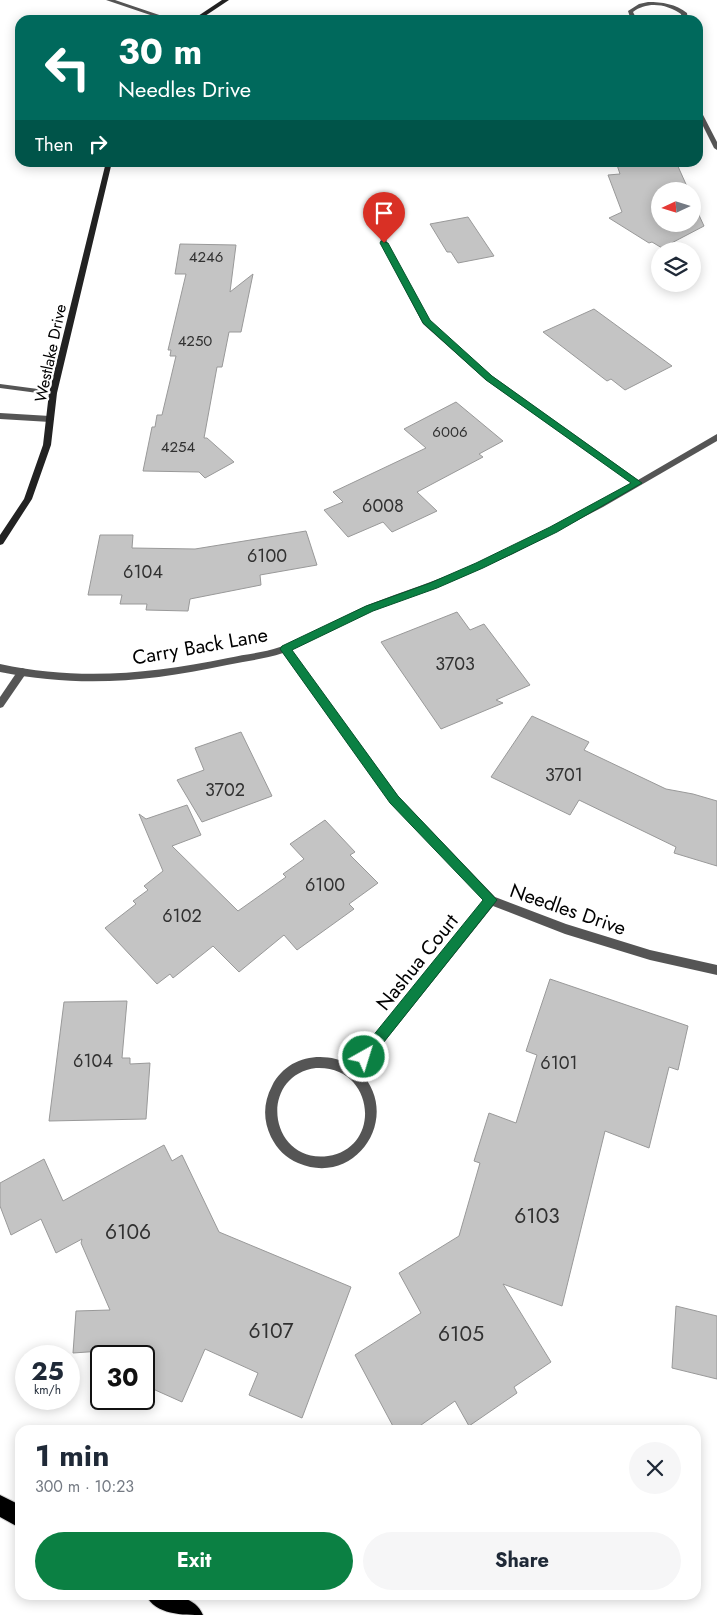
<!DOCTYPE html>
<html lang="en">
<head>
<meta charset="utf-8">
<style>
  :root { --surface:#fff; --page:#f6f6f7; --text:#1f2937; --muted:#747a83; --accent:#0b8043 }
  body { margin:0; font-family:Jost,sans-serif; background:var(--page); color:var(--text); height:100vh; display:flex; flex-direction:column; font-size:19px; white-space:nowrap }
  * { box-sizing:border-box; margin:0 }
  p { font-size:16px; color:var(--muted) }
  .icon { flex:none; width:28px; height:28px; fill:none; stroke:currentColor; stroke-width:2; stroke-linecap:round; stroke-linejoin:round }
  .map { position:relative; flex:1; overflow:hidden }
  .sheet { position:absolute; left:15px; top:1425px; width:686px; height:175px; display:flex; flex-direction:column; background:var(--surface); border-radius:15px; box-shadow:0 2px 12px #0003 }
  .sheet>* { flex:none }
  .guide { position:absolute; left:15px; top:15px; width:688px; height:152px; border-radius:15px; box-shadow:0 2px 12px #0003; background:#00695c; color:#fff; overflow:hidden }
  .needle { width:32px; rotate:266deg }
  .tools { position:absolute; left:651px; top:182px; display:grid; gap:10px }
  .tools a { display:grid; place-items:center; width:50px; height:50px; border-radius:50%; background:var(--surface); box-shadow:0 2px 12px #0003; font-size:25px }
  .speed { position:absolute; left:15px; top:1345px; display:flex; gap:10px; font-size:25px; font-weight:700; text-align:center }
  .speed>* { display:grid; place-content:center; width:65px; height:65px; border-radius:50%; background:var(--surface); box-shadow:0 2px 12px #0003; line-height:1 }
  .speed small { font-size:12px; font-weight:400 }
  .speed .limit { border:2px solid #111; border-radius:8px; background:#fff; color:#111 }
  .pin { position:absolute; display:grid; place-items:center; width:42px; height:42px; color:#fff; margin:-51px -21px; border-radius:50% 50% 50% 0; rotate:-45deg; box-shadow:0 0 5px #0007 }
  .pin .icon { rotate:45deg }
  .me { position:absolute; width:55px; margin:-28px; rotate:39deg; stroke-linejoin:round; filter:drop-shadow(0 0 4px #0008) }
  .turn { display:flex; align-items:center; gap:18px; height:105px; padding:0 20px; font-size:22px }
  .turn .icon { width:65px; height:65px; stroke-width:2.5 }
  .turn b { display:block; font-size:35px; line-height:42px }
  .then { display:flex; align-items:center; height:48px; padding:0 20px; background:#0003; gap:10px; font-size:19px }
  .round { display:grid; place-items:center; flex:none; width:52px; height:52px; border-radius:26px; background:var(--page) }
  .overview { display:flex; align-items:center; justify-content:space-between; height:85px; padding:0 20px }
  h1 { font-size:30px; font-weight:700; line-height:38px }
  .button { display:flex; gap:10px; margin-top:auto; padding:10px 20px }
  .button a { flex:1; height:58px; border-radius:30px; background:var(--accent); color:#fff; font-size:20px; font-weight:700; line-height:58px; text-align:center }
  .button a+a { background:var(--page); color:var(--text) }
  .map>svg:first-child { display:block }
  .building { fill:#c4c4c4; stroke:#999 }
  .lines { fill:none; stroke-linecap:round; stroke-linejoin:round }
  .highway-casing { stroke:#dbdbdb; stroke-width:2 }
  .lane { fill:#555; fill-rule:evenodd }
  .street { fill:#555; fill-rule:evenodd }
  .secondary { fill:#222; fill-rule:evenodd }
  .highway { fill:#000; fill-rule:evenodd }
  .route { fill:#0b8043; stroke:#07532c }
  .labels { text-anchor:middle; stroke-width:4.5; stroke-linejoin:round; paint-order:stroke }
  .far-number-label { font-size:15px; fill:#313131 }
  .far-street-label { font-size:16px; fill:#000; stroke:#fff }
  .number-label { font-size:18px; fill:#313131 }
  .street-label { font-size:20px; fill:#000; stroke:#fff }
  .near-number-label { font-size:21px; fill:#313131 }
</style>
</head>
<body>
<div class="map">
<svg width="717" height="1615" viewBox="0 0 717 1615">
  <rect width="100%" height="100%" fill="#fff"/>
  <path class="building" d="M616 162H676L689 191H660V224H692V200L704 226 662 248 652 242 649 243 609 218 622 212 608 175 620 174Z
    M468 217 494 256 458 263 451 252H447L430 224Z
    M180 244 236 245 230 292 253 274 241 332H229L222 367H217L204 438H207L234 462 205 478 199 472 143 471 152 427H155L157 415H162L176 356H170L171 350H168L186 274H175Z
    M594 309 672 366 625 390 611 379 607 381 543 332Z
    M456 402 503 441 479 454 483 457 417 492 437 511 392 532 383 522 348 537 324 510 343 502 333 492 426 448 404 429Z
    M306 531 317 565 260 575 261 585 190 599 188 611 146 610 147 604H120L122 595H88L100 535H133L132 548 195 549Z
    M457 612 470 630 484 624 530 685 496 700 503 703 441 729 381 642Z
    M532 716 589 742 584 750 666 789 693 794 717 801V866L674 853 676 847 579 800 570 815 491 777Z
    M241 732 272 796 202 822 177 780 204 770 195 748Z
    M187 805 201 835 172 846 238 911 286 877 283 874 304 859 290 844 325 820 355 852 350 855 378 883 349 904 354 909 297 950 284 935 239 972 213 946 173 978 170 974 157 984 105 928 136 904 133 901 148 890 144 886 163 871 139 814 146 819Z
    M550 979 688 1026 678 1070 669 1067 649 1148 605 1131 562 1306 503 1284 551 1362 514 1387 517 1393 469 1426 455 1401 414 1430H395L355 1355 421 1313 399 1273 459 1236 480 1163 474 1161 489 1113 516 1123 537 1055 526 1051Z
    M127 1001 122 1058H130V1064L150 1063 146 1119 49 1121 64 1002Z
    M164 1145 172 1161 182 1155 219 1232 351 1287 302 1418 249 1395 258 1373 205 1349 182 1402 144 1385V1348L73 1353 76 1311 110 1310 81 1243 82 1239 56 1253 41 1219 11 1235 0 1206V1183L44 1159 63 1201Z
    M676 1306 717 1316V1379L672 1368Z"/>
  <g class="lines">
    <defs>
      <path id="highway" d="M0 1495 20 1505V1528L0 1517Z
        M146 1595C166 1595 194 1593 203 1615 183 1615 155 1615 146 1595Z"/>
    </defs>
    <use href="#highway" class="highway-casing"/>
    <path class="lane" d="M22 668 25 669 27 672 25 675 3 707 0 708V697L19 669Z"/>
    <path class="street" d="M106 0H115L174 20H165Z
      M648 2C662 2 676 4 687 13L688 20H682L681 14C667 4 647 1 633 12L637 20H631L628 11 639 4Z
      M698 109 701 111 717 142V150L714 148 698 116Z
      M377 208H381L396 217 393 219 383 214 387 243 429 321 492 376 638 480 717 434V441L603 507 513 554 455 580 374 610 291 650 398 796 495 897 566 924 650 950 717 965V975L650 960 565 934 493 906 360 1072C403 1116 356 1188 298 1163 286 1158 277 1149 271 1137 263 1120 263 1103 272 1086 287 1056 323 1050 351 1065L484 900 390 802 283 653C265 659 246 661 227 665 148 682 80 688 0 672V664C80 681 149 674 228 658 245 654 263 653 280 647 311 637 338 618 368 605 403 591 439 580 474 565 528 541 580 512 632 483L486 380 423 324 381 243ZM316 1068C375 1065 383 1148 328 1156 269 1164 257 1076 316 1068Z
      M0 384 53 391 57 393 53 395 0 388Z
      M0 413 50 416 54 419 50 422 0 419Z"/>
    <path class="secondary" d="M222 0H229L199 20H192Z
      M106 162H112L57 393 51 445 32 499 3 544 0 545V535L24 499 43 445 49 393Z"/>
    <use href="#highway" class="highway"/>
  </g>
  <path class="route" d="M381 241 388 243 430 320 492 376 642 483 557 532 483 568 437 588 373 611 292 650 398 796 497 900 368 1062 364 1063 359 1062 357 1057 359 1053 483 900 390 803 280 649 282 646 366 606 430 583 476 563 550 527 631 483 486 380 423 323 380 243Z"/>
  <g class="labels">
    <g class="far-number-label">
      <text x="206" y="262">4246</text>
      <text x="195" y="346">4250</text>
      <text x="450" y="437">6006</text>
      <text x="178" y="452">4254</text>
    </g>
    <g class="far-street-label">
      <text transform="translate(50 353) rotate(-78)" y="6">Westlake Drive</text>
    </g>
    <g class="number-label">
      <text x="383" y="512">6008</text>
      <text x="267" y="562">6100</text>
      <text x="143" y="578">6104</text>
      <text x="455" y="670">3703</text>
      <text x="564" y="781">3701</text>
      <text x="225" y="796">3702</text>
      <text x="325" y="891">6100</text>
      <text x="182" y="922">6102</text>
      <text x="93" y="1067">6104</text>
      <text x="559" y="1069">6101</text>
    </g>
    <g class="street-label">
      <text transform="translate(200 646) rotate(-10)" y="7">Carry Back Lane</text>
      <text transform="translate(568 909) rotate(19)" y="7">Needles Drive</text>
      <text transform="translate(417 962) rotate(-51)" y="7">Nashua Court</text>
    </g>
    <g class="near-number-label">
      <text x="537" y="1223">6103</text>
      <text x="128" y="1239">6106</text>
      <text x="271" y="1338">6107</text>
      <text x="461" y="1341">6105</text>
    </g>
  </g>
</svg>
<div class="tools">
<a><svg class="needle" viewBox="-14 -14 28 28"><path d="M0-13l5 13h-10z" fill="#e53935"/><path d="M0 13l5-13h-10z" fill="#747a83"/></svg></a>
<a><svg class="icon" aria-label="layers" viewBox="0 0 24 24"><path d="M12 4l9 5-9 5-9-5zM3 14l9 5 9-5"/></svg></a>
</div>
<div class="speed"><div>25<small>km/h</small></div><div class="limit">30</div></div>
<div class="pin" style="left:384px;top:243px;background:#d93025"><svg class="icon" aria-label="arrive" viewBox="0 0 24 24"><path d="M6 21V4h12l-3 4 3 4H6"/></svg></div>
<svg class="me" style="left:364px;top:1057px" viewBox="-20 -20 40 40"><circle r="17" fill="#0b8043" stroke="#fff" stroke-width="3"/><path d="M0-11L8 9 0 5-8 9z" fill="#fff"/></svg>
<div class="guide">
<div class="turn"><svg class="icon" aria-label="left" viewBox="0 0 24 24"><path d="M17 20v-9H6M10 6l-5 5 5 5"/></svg><div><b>30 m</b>Needles Drive</div></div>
<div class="then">Then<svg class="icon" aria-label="right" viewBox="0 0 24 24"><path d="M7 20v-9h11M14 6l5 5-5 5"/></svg></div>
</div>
<section class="sheet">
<div class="overview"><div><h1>1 min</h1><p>300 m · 10:23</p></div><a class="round"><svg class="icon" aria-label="close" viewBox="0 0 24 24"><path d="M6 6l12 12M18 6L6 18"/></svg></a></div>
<div class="button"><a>Exit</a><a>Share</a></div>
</section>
</div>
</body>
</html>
